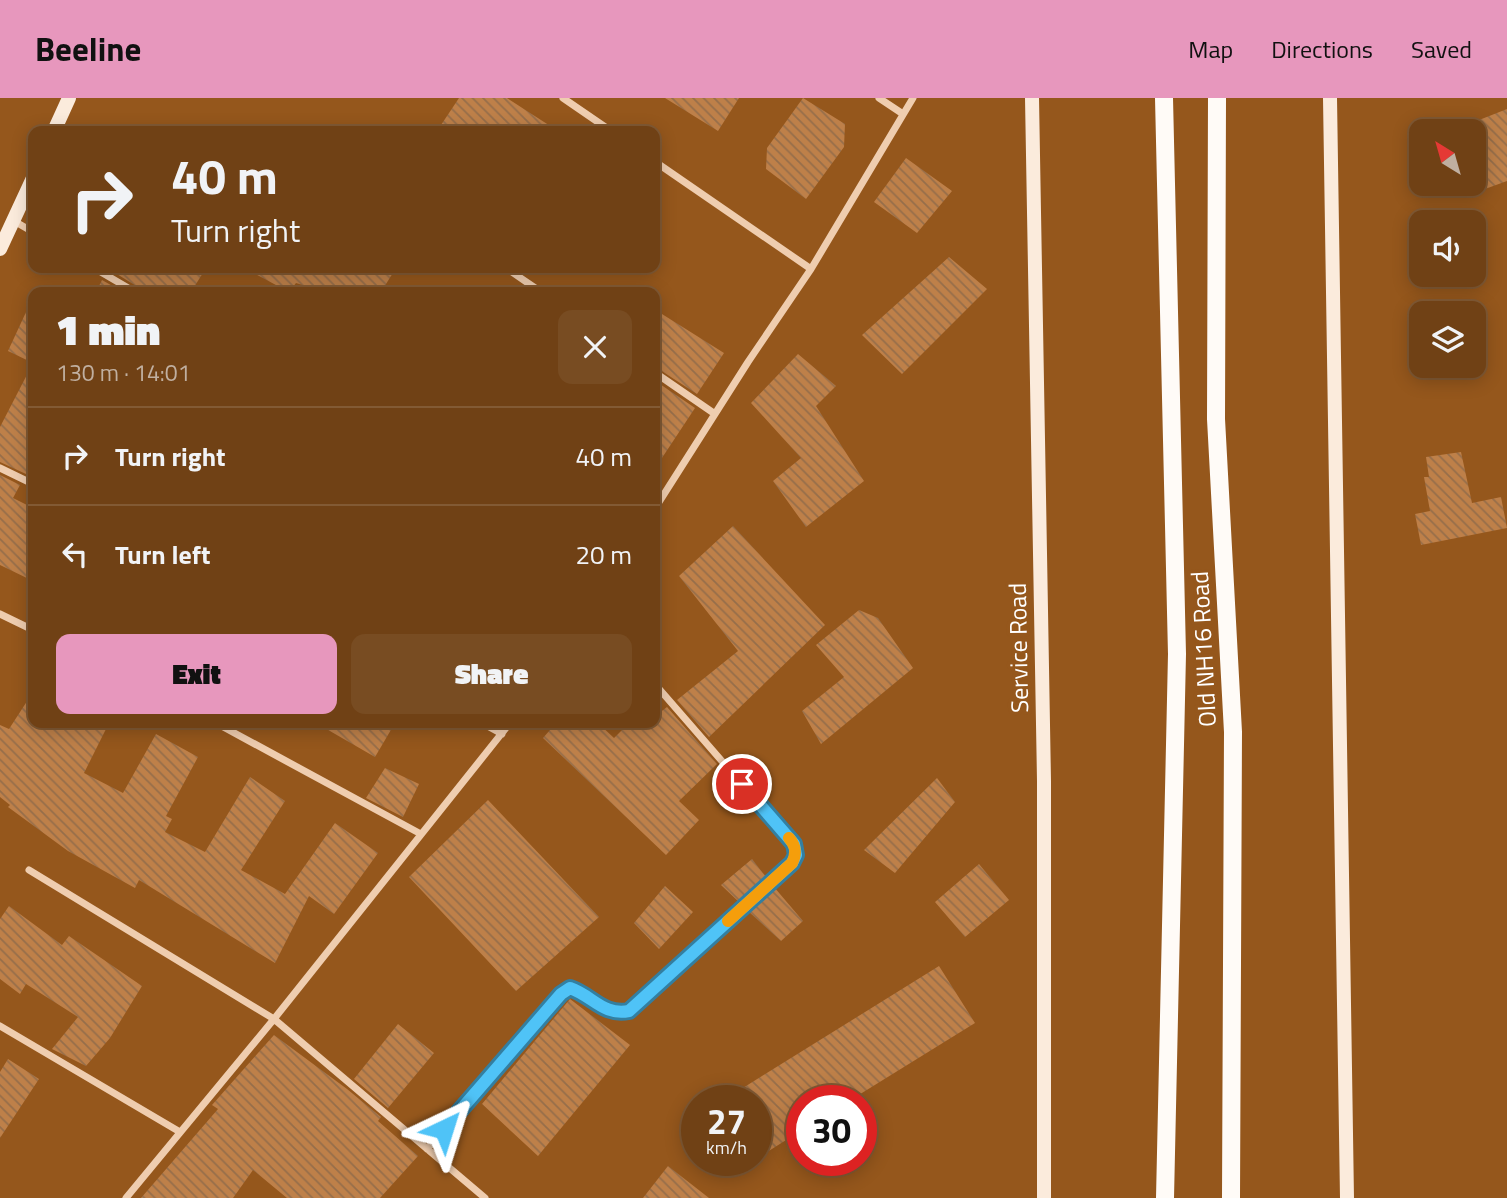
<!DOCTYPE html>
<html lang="en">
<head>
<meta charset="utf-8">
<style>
  :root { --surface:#704115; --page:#784c22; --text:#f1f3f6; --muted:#c0afa0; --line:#825a34; --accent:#e797bd }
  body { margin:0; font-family:"Titillium Web",sans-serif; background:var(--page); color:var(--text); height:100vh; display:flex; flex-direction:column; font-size:26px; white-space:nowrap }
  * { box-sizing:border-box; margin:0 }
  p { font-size:23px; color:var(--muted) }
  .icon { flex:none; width:38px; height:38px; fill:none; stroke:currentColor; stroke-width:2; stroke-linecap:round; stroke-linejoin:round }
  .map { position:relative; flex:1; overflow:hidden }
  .sheet { position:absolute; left:28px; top:189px; width:632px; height:441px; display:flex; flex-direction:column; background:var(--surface); border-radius:14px; box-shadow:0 4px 18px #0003,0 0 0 2px var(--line) }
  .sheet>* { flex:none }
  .guide { position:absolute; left:28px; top:28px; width:632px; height:147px; border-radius:14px; box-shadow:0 4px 18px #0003,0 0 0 2px var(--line); background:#704115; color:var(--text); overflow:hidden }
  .needle { width:46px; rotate:323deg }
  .controls { position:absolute; left:1409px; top:21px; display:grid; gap:14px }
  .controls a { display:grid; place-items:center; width:77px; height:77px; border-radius:14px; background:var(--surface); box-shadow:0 4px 18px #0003,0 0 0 2px var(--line); font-size:35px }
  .speed { position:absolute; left:681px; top:987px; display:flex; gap:14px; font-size:35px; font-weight:700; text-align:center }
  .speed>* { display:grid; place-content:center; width:91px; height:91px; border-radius:50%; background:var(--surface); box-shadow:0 4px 18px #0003,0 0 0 2px var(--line); line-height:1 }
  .speed small { font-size:18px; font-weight:400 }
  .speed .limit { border:10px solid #d22; background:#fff; color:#111 }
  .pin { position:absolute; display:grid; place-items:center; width:60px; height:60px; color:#fff; margin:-30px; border:4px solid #fff; border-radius:50%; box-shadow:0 2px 7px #0007 }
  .me { position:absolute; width:77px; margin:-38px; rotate:41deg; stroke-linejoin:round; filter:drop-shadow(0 0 5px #0008) }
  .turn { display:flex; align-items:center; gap:24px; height:147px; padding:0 28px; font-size:32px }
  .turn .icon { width:91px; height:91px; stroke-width:2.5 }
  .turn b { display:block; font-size:49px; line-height:60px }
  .round { display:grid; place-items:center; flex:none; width:74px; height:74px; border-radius:14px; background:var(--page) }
  .headline { display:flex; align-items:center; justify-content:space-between; height:119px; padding:0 28px }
  h1 { font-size:42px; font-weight:800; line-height:52px }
  .primary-button { display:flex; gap:14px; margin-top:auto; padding:14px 28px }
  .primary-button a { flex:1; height:80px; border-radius:14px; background:var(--accent); color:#111; font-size:28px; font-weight:800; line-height:80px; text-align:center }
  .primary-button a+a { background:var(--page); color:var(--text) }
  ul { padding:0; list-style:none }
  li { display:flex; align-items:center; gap:21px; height:98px; padding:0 28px; border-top:2px solid var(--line) }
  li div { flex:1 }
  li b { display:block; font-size:26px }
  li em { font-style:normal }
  header { display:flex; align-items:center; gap:42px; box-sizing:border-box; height:98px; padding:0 35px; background:var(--accent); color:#111 }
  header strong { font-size:33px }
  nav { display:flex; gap:38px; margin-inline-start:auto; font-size:24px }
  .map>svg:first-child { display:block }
  .building { fill:url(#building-back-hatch) }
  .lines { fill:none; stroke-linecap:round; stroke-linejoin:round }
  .street { stroke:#efcdaf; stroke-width:7 }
  .secondary { stroke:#fbebdc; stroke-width:14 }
  .primary { stroke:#fffbf7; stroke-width:18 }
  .route-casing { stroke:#337fa1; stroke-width:18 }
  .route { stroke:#4fc3f7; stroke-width:12 }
  .slow { stroke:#f59e0b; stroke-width:12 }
  .labels { text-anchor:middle; stroke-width:7; stroke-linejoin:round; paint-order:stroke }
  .street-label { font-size:24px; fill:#fff; stroke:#95571c }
</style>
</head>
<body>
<header>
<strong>Beeline</strong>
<nav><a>Map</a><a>Directions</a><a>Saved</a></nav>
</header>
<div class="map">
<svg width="1507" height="1100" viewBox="0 0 1507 1100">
  <defs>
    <pattern id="building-back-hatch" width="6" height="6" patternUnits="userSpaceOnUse" patternTransform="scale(1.75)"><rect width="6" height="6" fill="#be8049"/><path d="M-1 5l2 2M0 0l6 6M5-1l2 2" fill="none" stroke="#966e4a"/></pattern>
  </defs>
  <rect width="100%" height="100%" fill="#95571c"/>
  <path class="building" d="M459 0H507L558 33H437Z
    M665 0H739L718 33Z
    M803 0 845 26 844 49 806 101 766 71 767 50Z
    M1507 11V83L1474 95V24Z
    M906 60 952 93 917 135 874 104Z
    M949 159 987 191 902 276 862 237Z
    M107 170H206L191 194H141L138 189Z
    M244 170H396L381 194H312L309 189 296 185 289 194Z
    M102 182 123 194H96Z
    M33 199V363L26 376 0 364V329L33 265 8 253Z
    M654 211 724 255 697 296 654 268Z
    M798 256 836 288 816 308 864 383 806 429 773 383 801 360 751 305Z
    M654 282 695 310 654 372Z
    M1461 354 1472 405 1501 399 1507 430 1421 447 1415 416 1430 413 1424 379H1429L1426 359Z
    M0 377 20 387 13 400 33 410V483L0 467Z
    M733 428 825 527 709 639 677 602 738 553 679 478Z
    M859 512 878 520 913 570 821 646 802 613 844 579 816 547Z
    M33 594V625H109L84 675 123 695 156 636 198 659 166 718 172 721 165 734 205 754 250 679 285 703 241 772 285 796 335 725 378 755 334 816 309 798 275 865 139 782 135 790 68 753 8 709 10 707 0 699V627L9 631Z
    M667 609 717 666 679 703 699 722 666 757 543 640 556 625H598L614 640 629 625H654V619Z
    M316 625H395L375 659Z
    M385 670 419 686 403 719 366 700Z
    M937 680 955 704 895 775 864 752Z
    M488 702 599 819 516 893 409 779Z
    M752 761 766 779 739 804 721 787Z
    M979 766 1009 802 965 839 935 804Z
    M665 788 693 814 659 851 634 825Z
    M774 789 803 823 781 843 748 813Z
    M9 808 62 847 69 838 142 888 110 940 86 968 52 951 78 919 26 886 20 896 0 881V821Z
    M939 868 975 925 849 1003H802V1032L756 1061V1003H722Z
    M570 901 630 947 538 1058 482 1006Z
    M398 926 434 955 388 1010 354 981Z
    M274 937 347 991 381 1019 378 1023 418 1058 380 1100H287L253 1072 233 1100H141L218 1011 212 1007Z
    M8 961 39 981 0 1040V974Z
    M668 1068 709 1100H643Z"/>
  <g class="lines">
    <path class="street" d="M563 0 611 33
      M879 0 903 16
      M654 63 811 171
      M14 123 33 134
      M94 170 135 194
      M506 170 541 194
      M302 192 306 194
      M654 274 715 316
      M0 370 33 386
      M654 412 748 264 811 171 913 0
      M0 516 33 532
      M216 625 419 735
      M482 625 502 636
      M29 772 274 921 485 1100
      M0 928 180 1034
      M427 1051 561 896 571 890C593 898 603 918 629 913L791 765 796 757 794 746 654 585
      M126 1100 274 921 510 625"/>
    <path class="secondary" d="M1032 0 1044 683V1100
      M1330 0 1347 1100
      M54 33 69 0
      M0 151 33 80"/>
    <path class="primary" d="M1164 0 1177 556 1165 1100
      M1217 0 1216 321 1233 634 1231 1100"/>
  </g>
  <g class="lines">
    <defs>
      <path id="route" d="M444 1031 561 896 570 890C593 898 603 918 629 913L792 765 796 757 794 746 742 686"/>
    </defs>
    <use href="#route" class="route-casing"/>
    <use href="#route" class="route"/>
    <path class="slow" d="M728 823 792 765C797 755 796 748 789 740"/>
  </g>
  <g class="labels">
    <g class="street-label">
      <text transform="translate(1019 550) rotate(-91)" y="8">Service Road</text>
      <text transform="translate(1204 551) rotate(-93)" y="8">Old NH16 Road</text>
    </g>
  </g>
</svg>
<div class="controls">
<a><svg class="needle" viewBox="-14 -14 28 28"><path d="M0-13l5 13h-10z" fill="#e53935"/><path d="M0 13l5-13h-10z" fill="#c0afa0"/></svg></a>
<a><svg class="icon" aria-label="sound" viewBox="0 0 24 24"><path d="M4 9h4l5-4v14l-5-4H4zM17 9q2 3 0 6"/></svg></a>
<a><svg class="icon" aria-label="layers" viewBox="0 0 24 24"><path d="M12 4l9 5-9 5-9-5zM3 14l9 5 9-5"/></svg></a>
</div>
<div class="speed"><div>27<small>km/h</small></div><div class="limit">30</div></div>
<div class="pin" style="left:742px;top:686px;background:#d93025"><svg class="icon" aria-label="arrive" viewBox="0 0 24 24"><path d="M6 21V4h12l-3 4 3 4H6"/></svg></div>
<svg class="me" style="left:444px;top:1031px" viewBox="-20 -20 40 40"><path d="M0-17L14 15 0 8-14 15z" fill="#4fc3f7" stroke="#fff" stroke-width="4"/></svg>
<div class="guide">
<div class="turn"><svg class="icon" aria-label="right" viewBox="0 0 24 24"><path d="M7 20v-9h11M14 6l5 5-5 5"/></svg><div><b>40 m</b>Turn right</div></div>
</div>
<section class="sheet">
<div class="headline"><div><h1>1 min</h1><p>130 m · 14:01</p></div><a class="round"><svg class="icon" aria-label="close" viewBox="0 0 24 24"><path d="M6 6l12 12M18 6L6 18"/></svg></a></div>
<ul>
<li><svg class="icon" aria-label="right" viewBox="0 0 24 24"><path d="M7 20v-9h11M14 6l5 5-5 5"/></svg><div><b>Turn right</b></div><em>40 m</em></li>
<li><svg class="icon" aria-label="left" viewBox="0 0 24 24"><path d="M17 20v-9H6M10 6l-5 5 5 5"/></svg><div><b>Turn left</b></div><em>20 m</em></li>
</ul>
<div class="primary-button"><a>Exit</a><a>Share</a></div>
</section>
</div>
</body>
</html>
